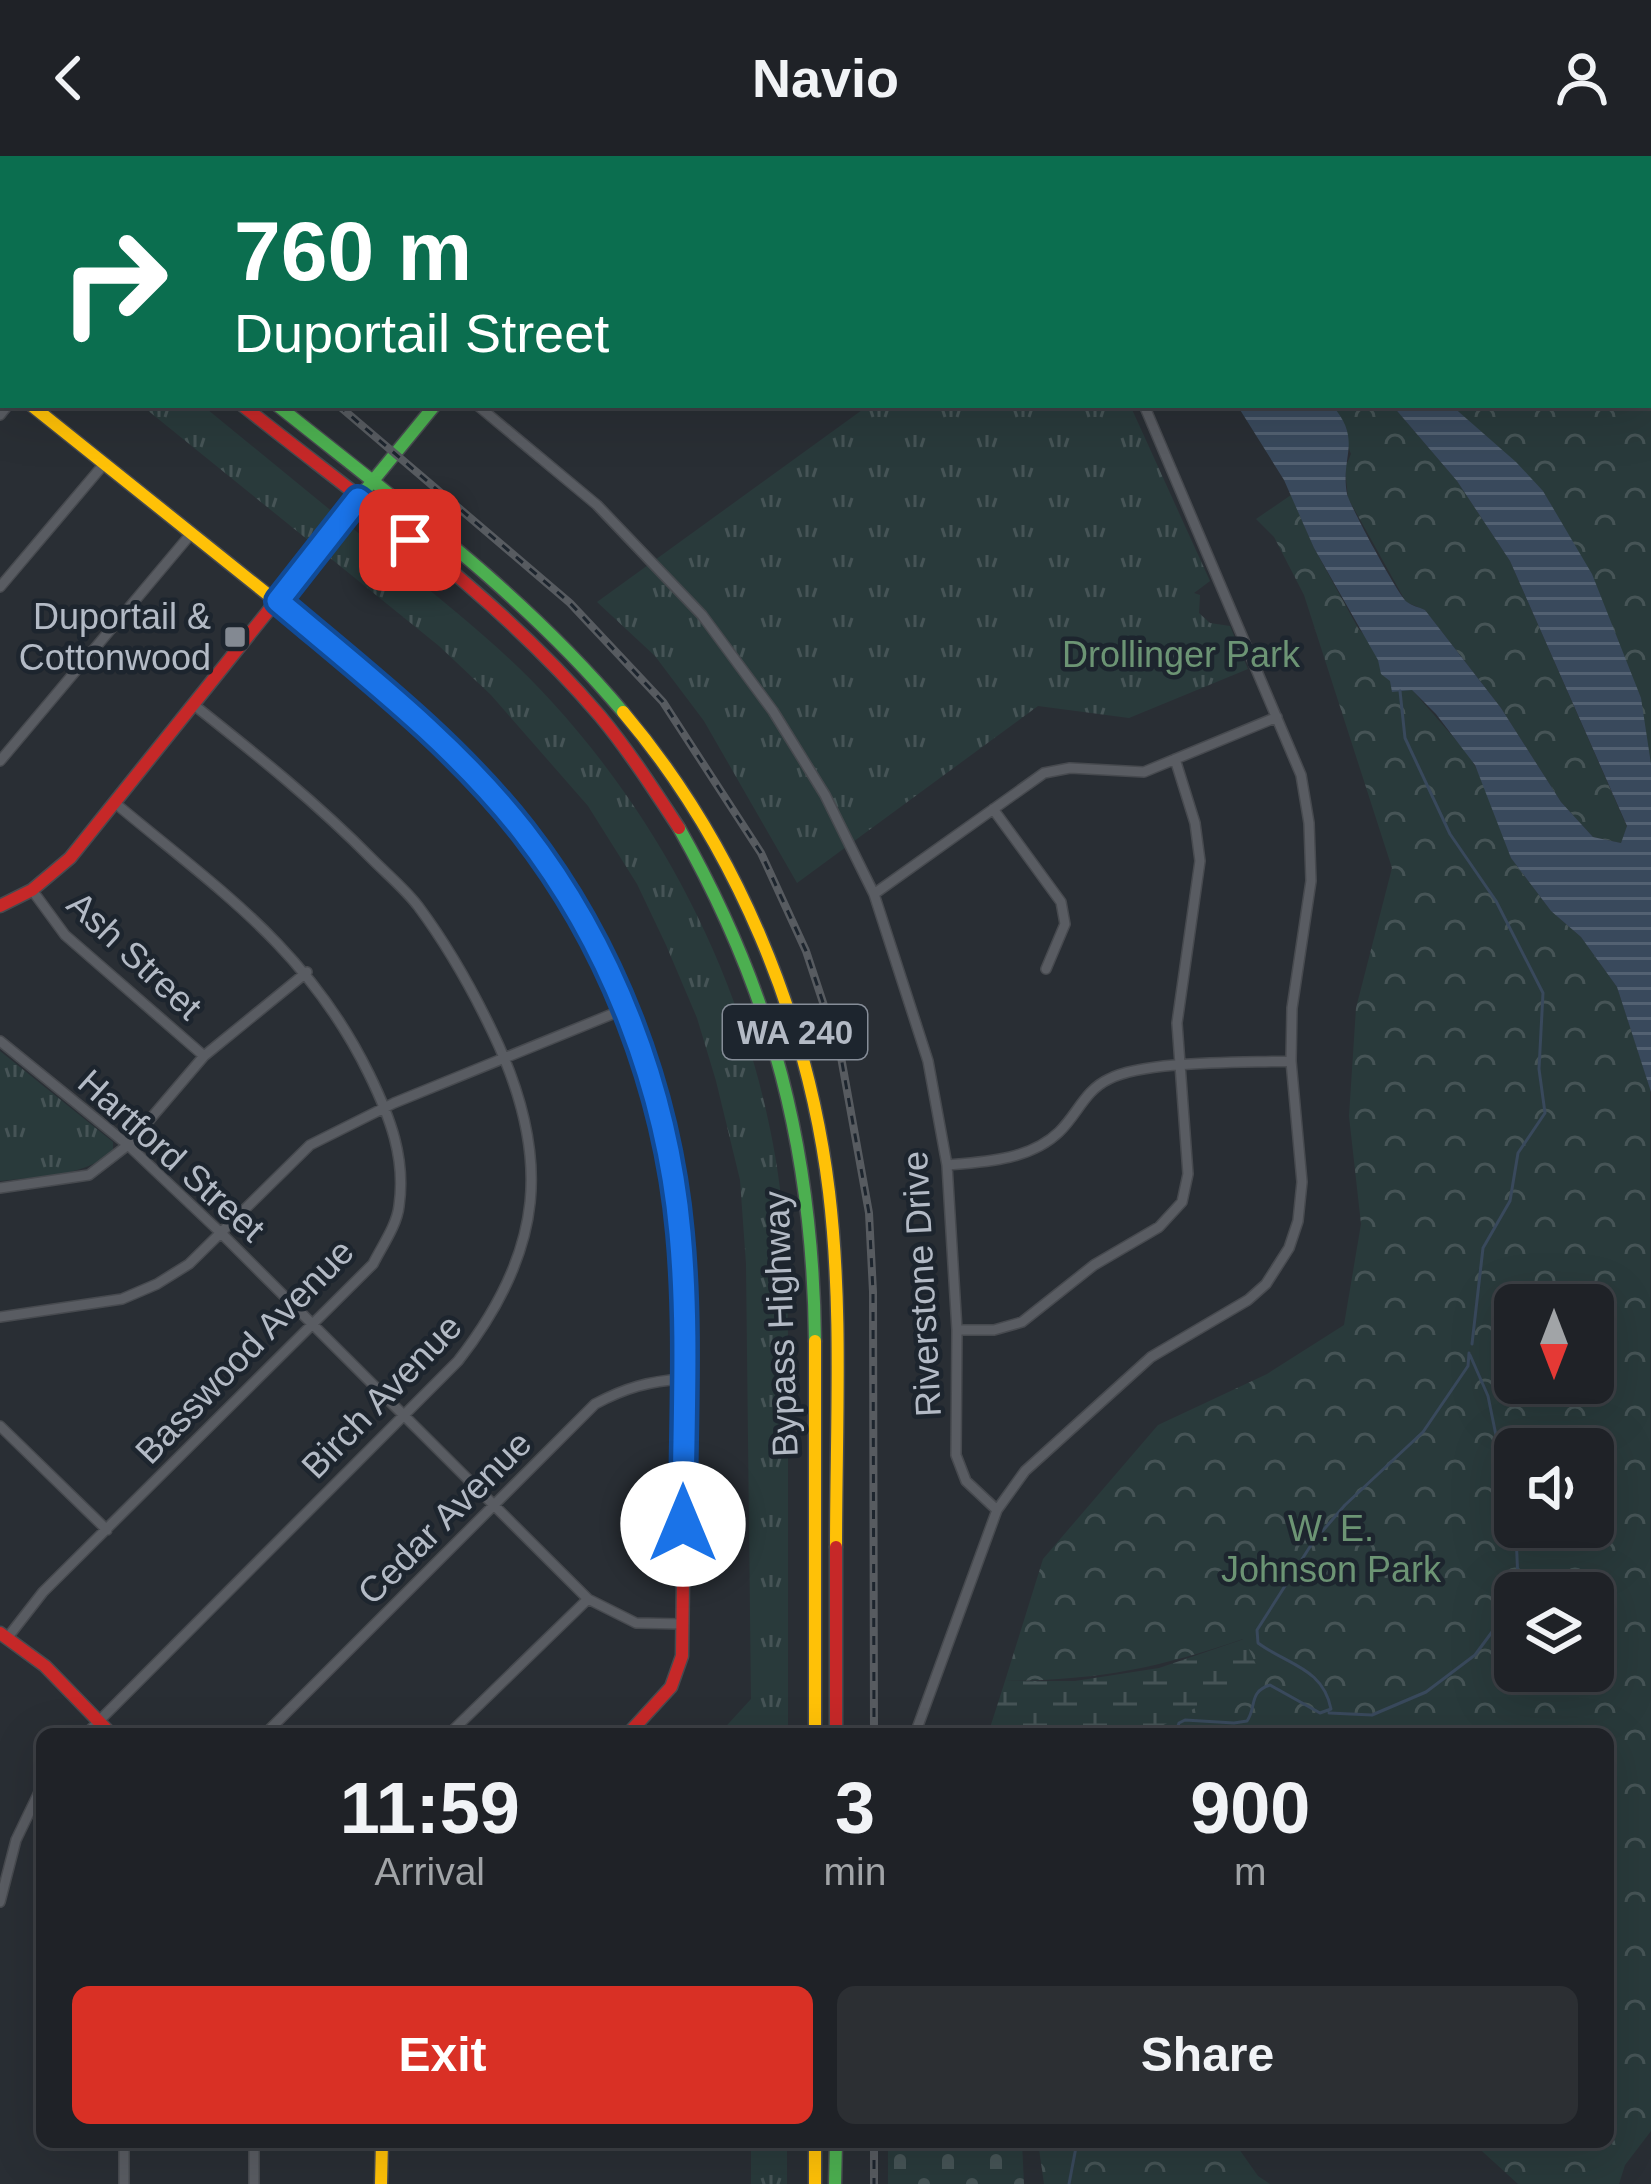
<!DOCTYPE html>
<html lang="en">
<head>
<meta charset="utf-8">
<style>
  :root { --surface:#1f2227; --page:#2c2f33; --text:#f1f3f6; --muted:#a1a4a7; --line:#3c3f44; --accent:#d93025 }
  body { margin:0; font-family:Helvetica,sans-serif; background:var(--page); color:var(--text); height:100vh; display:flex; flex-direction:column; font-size:45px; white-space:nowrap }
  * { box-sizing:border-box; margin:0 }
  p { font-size:39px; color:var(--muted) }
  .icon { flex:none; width:66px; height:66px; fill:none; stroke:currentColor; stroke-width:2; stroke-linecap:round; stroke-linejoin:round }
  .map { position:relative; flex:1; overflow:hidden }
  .side { position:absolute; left:36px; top:1572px; width:1578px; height:420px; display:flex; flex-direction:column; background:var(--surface); border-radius:18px; box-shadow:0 12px 48px #0002,0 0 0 3px var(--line) }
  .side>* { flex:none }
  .guide { position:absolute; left:0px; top:0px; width:1653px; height:252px; box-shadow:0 12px 48px #0002,0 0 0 3px var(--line); background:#0b6e4f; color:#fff; overflow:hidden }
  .needle { width:78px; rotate:180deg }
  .tools { position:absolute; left:1494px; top:1128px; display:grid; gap:24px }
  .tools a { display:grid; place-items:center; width:120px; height:120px; border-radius:18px; background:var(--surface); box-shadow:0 12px 48px #0002,0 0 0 3px var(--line); font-size:60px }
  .pin { position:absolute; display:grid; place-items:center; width:102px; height:102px; color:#fff; margin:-51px; border-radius:24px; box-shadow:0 6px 18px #0006 }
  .me { position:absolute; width:132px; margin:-66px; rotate:0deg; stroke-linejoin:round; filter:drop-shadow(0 0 9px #0008) }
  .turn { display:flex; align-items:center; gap:42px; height:252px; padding:0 36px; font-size:54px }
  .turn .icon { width:156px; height:156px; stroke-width:2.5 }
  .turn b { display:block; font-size:84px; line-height:102px }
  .eta { display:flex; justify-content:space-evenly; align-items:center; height:204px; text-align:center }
  .eta b { font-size:72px; font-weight:800; line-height:84px }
  .button { display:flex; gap:24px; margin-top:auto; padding:24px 36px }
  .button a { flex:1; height:138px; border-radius:18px; background:var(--accent); color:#fff; font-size:48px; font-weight:800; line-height:138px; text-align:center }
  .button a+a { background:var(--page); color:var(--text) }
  header { display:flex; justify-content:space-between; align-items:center; height:156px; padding:0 36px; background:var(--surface); font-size:54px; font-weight:800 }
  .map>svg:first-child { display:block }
  .grass { fill:url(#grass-tufts) }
  .forest { fill:url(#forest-crowns); fill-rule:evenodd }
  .wetland { fill:url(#wetland-marsh) }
  .cemetery { fill:url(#cemetery-stones) }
  .water { fill:url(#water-rules) }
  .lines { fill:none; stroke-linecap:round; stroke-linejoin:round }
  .stream { stroke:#39495c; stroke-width:3 }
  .canal { stroke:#39495c; stroke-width:10 }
  .street-casing { stroke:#474a4f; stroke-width:12 }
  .fast-casing { stroke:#474a4f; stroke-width:15 }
  .slow-casing { stroke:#474a4f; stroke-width:15 }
  .jam-casing { stroke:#474a4f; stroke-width:15 }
  .street { stroke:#595c62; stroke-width:9 }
  .fast { stroke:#4caf50; stroke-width:12 }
  .slow { stroke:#ffc107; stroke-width:12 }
  .jam { stroke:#c62828; stroke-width:12 }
  .rail-casing { stroke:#575b60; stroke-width:8 }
  .rail { stroke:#1d252e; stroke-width:3; stroke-dasharray:9; stroke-linecap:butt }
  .route-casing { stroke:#114b97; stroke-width:30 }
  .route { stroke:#1a73e8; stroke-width:21 }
  .poi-dot { fill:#838992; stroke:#1d252e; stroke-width:4.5 }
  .labels { text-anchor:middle; stroke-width:9; stroke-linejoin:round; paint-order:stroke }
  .shield { fill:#1d252e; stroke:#868d98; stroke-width:3 }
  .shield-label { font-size:33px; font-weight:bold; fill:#b3bac5 }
  .poi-label { font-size:36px; fill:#b3bac5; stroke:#1d252e; text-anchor:end }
  .park-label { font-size:36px; fill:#6c9474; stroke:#1d252e }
  .street-label { font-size:36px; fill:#b3bac5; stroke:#1d252e }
</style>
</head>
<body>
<header><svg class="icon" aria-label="back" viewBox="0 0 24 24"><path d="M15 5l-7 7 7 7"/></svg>Navio<svg class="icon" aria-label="person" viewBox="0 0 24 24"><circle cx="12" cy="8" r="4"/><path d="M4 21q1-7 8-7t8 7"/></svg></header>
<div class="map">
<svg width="1651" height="2028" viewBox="0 0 1651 2028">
  <defs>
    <pattern id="grass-tufts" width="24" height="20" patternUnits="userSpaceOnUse" patternTransform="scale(3)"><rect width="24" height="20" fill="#293a3b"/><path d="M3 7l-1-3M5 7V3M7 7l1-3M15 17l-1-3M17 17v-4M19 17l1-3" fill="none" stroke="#465456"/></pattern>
    <pattern id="forest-crowns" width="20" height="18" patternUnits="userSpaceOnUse" patternTransform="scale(3)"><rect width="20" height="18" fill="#293a3b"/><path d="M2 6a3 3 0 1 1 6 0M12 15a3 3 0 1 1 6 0" fill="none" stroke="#465456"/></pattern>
    <pattern id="wetland-marsh" width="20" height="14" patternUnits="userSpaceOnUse" patternTransform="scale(3)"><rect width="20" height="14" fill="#293a3b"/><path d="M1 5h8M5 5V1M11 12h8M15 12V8" fill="none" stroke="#465456"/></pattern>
    <pattern id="cemetery-stones" width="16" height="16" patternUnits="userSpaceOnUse" patternTransform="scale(3)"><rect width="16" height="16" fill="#293a3b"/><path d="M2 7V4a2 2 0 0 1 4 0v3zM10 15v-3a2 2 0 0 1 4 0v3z" fill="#465456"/></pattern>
    <pattern id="water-rules" width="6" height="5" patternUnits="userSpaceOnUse" patternTransform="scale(3)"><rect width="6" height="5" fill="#39495c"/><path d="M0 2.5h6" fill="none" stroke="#536172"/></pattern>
  </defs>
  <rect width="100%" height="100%" fill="#292e34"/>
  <path class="grass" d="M141 249H202L384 398 383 404 396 407C450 451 505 494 552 546 665 670 742 823 773 988 790 1077 788 1169 788 1260 788 1366 788 1472 788 1578H719L751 1543 746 1108 740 1024 716 925 697 862 666 789 637 728 588 650 491 539 439 490Z
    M869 249H1130L1210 425 1194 437 1200 439 1199 457 1210 467 1230 470 1248 513 1129 562 1038 550 797 727 704 565 655 500 597 446Z
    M0 895 113 986V994C85 1022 37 1020 0 1025Z
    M751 1986H787V2028H751Z"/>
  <path class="forest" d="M1650 202 1651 203V608L1562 369 1543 335 1451 249H1650Z
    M1332 249H1392L1457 325 1510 405 1627 671 1621 687 1593 681 1561 646 1501 552 1425 454 1406 446 1348 342 1345 312 1351 298Z
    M1291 339 1314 392 1358 472 1469 599 1486 631 1511 702 1551 755 1581 781 1617 831 1650 932 1651 1975 1625 2009 1619 2028H1518L1472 1986H1608V1578H1157L1156 1574 1243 1483C1155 1513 1098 1524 1005 1525L1043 1403 1158 1269 1267 1218 1344 1169 1361 1068 1349 960 1356 852 1392 712 1304 439 1274 381 1256 363ZM1515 1149H1593V1227H1515ZM1515 1293H1593V1371H1515ZM1515 1437H1593V1515H1515Z
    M1038 1986H1234L1258 2020 1270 2028H1044Z"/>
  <path class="wetland" d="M1244 1483 1260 1517 1156 1573 1157 1578H988L1005 1525H1075L1159 1512Z"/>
  <path class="cemetery" d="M888 1986H1022L1024 2028H888Z"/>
  <path class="water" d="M1237 249H1332C1363 285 1340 300 1347 338 1350 350 1398 439 1407 446 1412 450 1419 451 1425 454L1501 552 1561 646 1593 681 1621 687 1627 670 1510 405 1457 325 1392 249H1451L1516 306 1543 335 1592 418 1641 542 1651 608V936L1617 831 1581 781 1551 755 1511 702 1475 609 1436 558 1412 534 1392 536 1390 525 1381 518 1378 504 1314 392 1284 324Z"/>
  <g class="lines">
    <path class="stream" d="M1400 535 1405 582 1450 678 1496 745 1543 837 1539 913 1545 957 1518 997 1510 1045 1483 1092 1472 1188
      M1329 1557 1372 1559 1426 1536 1475 1499 1506 1457 1518 1425 1516 1378 1488 1240 1470 1199
      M1175 1578 1179 1567 1185 1564 1234 1567 1247 1565C1257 1551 1248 1536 1270 1529L1320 1557 1331 1553C1323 1512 1288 1509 1258 1487L1257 1474 1313 1386 1345 1349 1423 1276 1468 1210 1469 1197
      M1069 2028 1077 1986"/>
    <path class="canal" d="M1650 155 1651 157"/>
    <defs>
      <path id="street" d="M688 0 693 3
        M477 249 597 349 702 459 773 555 825 639 874 738 928 905 947 1009 957 1174 956 1299 966 1325 997 1354
        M0 259 8 249
        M0 431 104 308
        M0 605 190 379
        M993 653 1061 746 1065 768 1046 813
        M32 734 65 779 204 900
        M874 738 1044 617 1070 612 1144 616 1277 561
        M0 885 128 989 221 1077 588 1443 636 1467 683 1468
        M947 1009C985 1006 1030 1004 1059 976 1077 959 1085 934 1109 923 1146 904 1246 907 1291 905
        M0 1032 89 1019 128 989 204 900 307 816
        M0 1161 122 1143 157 1128 189 1108 310 989 394 947 627 852
        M957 1174H994L1022 1166 1094 1109 1159 1071 1182 1046 1188 1018 1177 867 1200 705 1195 667 1175 603
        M0 1270 107 1374
        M8 1481 43 1436 373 1108C382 1090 397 1069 399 1050 406 1002 390 961 369 918 308 793 219 734 115 647
        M86 1578 458 1205C544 1095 553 1001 492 875 471 831 447 789 418 750 405 733 388 719 373 704 317 647 257 599 194 549
        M265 1578 595 1248C625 1232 649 1225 683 1223
        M449 1578 588 1443
        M915 1578 997 1354 1025 1315 1151 1201 1248 1144 1266 1128 1289 1092 1298 1065 1302 1026 1291 905 1292 852 1311 725 1309 667 1301 619 1144 249
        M0 1746 16 1684 42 1630
        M124 1986V2028
        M254 1986V2028"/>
      <path id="fast" d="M636 3 639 0
        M277 249C398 346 523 437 623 556
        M358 343 435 249
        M486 631C595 758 662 910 680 1076 685 1116 681 1156 682 1195 683 1271 684 1348 683 1424
        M679 672C773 838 813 995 815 1185
        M835 2028 836 1986"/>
      <path id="slow" d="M0 24 3 27
        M0 53 3 55
        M31 249 367 518 486 631
        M623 556C736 689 808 863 829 1036 843 1153 836 1273 836 1391
        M815 1185V1578
        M815 1986V2028
        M381 2028 382 1986"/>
      <path id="jam" d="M0 223 3 226
        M242 249C365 347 497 439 600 560 629 595 654 634 679 672
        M0 750 32 734 70 702 358 343
        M836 1391V1578
        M0 1477 45 1510 111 1578
        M628 1578 671 1531 682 1500 683 1424"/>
    </defs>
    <use href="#street" class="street-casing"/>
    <use href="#fast" class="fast-casing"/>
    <use href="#slow" class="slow-casing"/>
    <use href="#jam" class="jam-casing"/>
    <use href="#street" class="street"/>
    <use href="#fast" class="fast"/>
    <use href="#slow" class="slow"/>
    <use href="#jam" class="jam"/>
    <defs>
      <path id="rail" d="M30 0 34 3
        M338 249 570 447 663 546 761 697 806 795 841 901 869 1057 873 1136 874 1578
        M874 1986V2028"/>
    </defs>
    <use href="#rail" class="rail-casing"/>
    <use href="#rail" class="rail"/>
  </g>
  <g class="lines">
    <defs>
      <path id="route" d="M410 384 358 343 278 445C363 517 454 587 523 675 612 789 667 934 680 1077 689 1173 683 1272 683 1368"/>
    </defs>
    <use href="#route" class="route-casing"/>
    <use href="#route" class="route"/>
  </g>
  <rect class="poi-dot" x="223" y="469" width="24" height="24" rx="6"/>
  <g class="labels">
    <rect class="shield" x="723" y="849" width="144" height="54" rx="9"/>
    <g class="shield-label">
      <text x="795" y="888">WA 240</text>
    </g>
    <g class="poi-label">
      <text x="211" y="473">Duportail &amp;<tspan x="211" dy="41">Cottonwood</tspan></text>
    </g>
    <g class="park-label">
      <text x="1181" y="511">Drollinger Park</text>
      <text x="1331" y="1385">W. E.<tspan x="1331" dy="41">Johnson Park</tspan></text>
    </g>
    <g class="street-label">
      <text transform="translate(135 799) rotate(43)" y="13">Ash Street</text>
      <text transform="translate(172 999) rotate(42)" y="13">Hartford Street</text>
      <text transform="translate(921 1128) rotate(-93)" y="13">Riverstone Drive</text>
      <text transform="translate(780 1168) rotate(-92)" y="13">Bypass Highway</text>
      <text transform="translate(244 1195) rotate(-46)" y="13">Basswood Avenue</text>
      <text transform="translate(381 1240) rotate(-46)" y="13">Birch Avenue</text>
      <text transform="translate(444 1361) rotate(-45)" y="13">Cedar Avenue</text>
    </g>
  </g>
</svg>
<div class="tools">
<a><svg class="needle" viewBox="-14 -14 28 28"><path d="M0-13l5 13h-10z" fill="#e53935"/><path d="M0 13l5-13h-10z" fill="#a1a4a7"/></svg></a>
<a><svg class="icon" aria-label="sound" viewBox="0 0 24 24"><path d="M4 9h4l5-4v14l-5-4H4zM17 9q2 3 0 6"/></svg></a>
<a><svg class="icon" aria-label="layers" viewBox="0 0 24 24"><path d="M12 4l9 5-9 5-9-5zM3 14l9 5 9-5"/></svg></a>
</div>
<div class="pin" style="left:410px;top:384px;background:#d93025"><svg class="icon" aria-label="arrive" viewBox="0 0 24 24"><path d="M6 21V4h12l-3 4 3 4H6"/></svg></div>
<svg class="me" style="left:683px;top:1368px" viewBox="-20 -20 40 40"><circle r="19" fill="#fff"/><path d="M0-13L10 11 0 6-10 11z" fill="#1a73e8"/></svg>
<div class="guide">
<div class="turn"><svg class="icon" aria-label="right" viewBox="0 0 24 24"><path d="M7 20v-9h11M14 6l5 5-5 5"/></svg><div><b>760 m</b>Duportail Street</div></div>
</div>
<section class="side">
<div class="eta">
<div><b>11:59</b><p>Arrival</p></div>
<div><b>3</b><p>min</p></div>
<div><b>900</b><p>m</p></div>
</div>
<div class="button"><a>Exit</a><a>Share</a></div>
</section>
</div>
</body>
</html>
